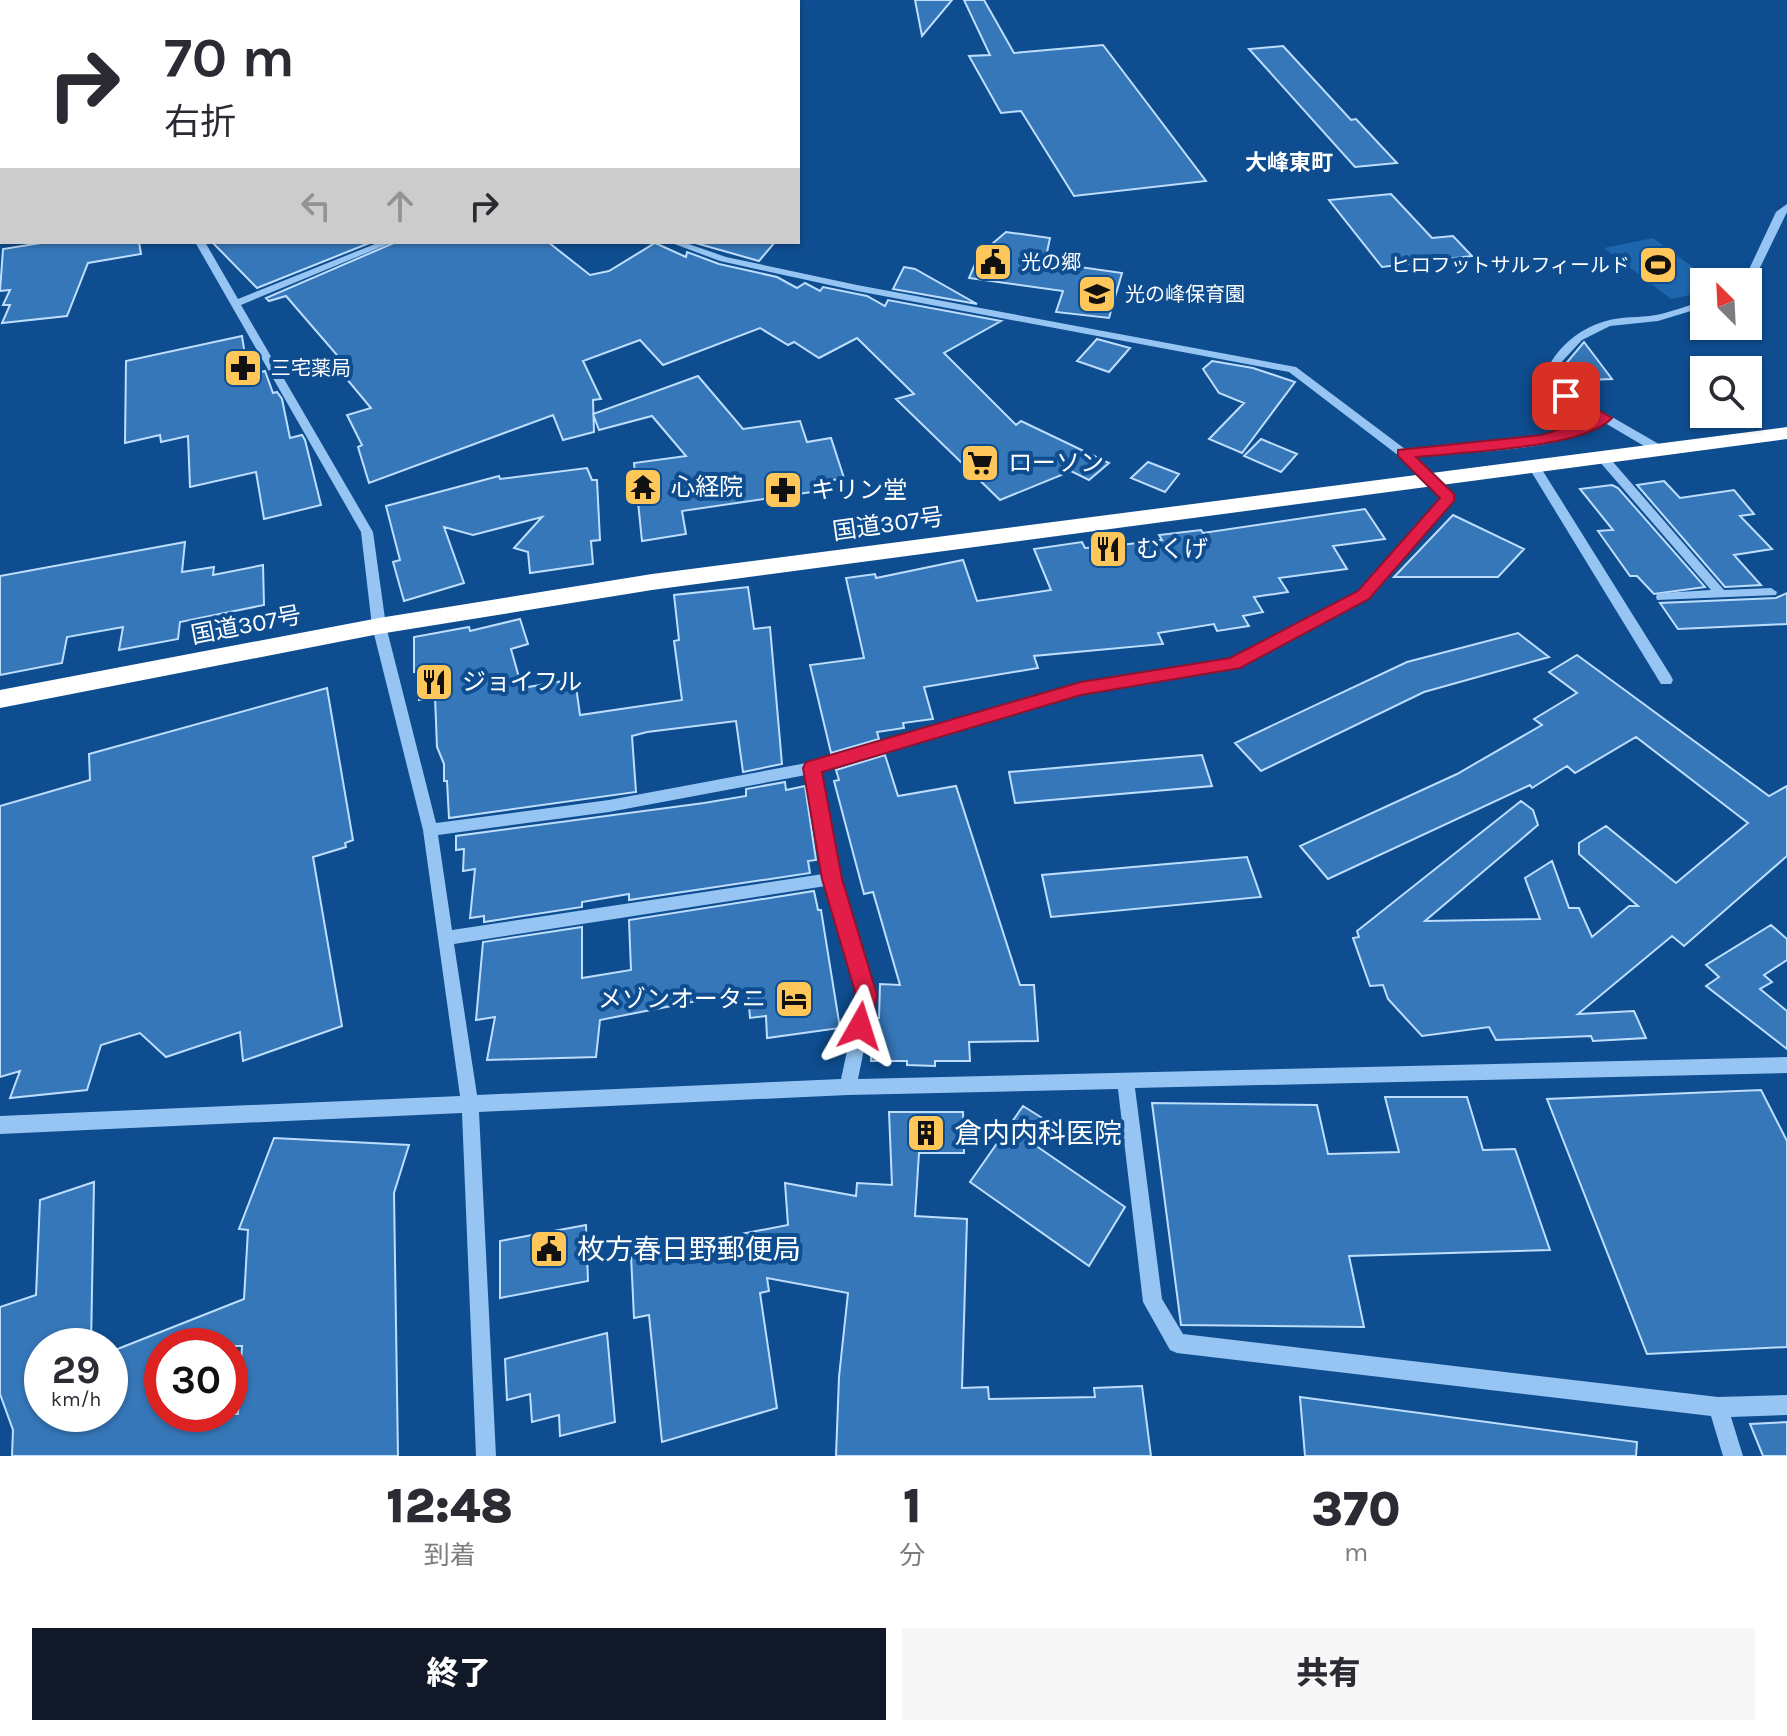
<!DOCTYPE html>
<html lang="ja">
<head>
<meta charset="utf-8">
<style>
  :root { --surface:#fff; --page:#f7f7f7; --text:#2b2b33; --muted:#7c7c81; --accent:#111827 }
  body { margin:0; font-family:Karla,"Noto Sans JP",sans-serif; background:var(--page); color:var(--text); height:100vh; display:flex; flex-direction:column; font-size:30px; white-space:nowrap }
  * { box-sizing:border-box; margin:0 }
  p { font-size:26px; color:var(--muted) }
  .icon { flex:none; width:44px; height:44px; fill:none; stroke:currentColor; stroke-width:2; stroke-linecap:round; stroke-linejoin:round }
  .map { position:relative; height:1456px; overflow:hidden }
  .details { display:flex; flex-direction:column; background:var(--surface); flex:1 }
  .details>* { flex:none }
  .guide { position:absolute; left:0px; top:0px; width:800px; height:244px; box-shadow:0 2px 6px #0004; background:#fff; color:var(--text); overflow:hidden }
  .needle { width:52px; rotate:336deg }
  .fabs { position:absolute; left:1690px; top:268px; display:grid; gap:16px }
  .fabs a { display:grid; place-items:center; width:72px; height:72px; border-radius:0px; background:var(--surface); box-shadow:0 2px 6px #0004; font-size:40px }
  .speed { position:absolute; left:24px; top:1328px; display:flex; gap:16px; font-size:40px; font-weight:700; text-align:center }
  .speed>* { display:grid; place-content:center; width:104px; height:104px; border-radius:50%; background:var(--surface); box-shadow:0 2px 6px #0004; line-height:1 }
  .speed small { font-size:20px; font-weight:400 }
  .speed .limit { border:12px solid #d22; background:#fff; color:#111 }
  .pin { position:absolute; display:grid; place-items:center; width:68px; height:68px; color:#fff; margin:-34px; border-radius:16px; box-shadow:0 4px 12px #0006 }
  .me { position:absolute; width:88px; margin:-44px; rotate:6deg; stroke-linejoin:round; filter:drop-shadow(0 0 6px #0008) }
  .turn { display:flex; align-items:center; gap:28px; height:168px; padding:0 32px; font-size:36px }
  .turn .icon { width:104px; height:104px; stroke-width:2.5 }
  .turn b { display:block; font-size:56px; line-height:68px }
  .lanes { display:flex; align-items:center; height:76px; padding:0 32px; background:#0003; justify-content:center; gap:40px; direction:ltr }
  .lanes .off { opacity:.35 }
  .eta { display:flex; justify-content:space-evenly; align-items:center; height:136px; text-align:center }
  .eta b { font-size:48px; font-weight:800; line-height:56px }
  .button { display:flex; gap:16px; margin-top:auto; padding:16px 32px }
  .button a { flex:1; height:92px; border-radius:0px; background:var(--accent); color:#fff; font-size:32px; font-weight:800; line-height:92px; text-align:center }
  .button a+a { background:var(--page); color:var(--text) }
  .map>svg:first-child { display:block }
  .green { fill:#1d65ac }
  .building { fill:#3677b9; stroke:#bedefe; stroke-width:2; fill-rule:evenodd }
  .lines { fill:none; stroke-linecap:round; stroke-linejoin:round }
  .minor { fill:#96c5f4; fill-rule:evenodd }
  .highway { fill:#fff; fill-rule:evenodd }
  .route { fill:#e11d48; stroke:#92132f; stroke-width:2 }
  .labels { text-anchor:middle; stroke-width:8; stroke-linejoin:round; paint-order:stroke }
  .far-poi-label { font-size:20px; fill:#fff; stroke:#0e4d8f; text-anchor:start }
  .far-neighbourhood-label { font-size:22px; font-weight:bold; fill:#fff; stroke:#0e4d8f }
  .poi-label { font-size:24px; fill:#fff; stroke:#0e4d8f; text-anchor:start }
  .street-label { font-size:24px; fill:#fff; stroke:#0e4d8f }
  .near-poi-label { font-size:28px; fill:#fff; stroke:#0e4d8f; text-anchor:start }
</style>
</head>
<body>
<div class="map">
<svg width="1787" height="1456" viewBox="0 0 1787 1456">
  <rect width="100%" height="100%" fill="#0e4d8f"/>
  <path class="green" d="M1653 238 1713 282H1704V292L1671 299 1604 248Z"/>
  <path class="building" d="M915 0H952L922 36Z
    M964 0H984L1014 53 1103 45 1206 181 1074 196 1021 111 1001 113 969 56 990 55Z
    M1283 46 1351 120 1356 119 1397 163 1355 167 1249 49Z
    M1391 194 1432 238 1453 236 1472 256 1382 267 1329 200Z
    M1006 232 1050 238 1045 262 1122 273 1109 318 1056 312 1063 291 969 278 979 255Z
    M47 242H139L141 254 88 263 67 316 2 323 10 305H3L10 290 0 291 3 249Z
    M212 242H372L257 288Z
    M396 242H548L590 275 609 271 655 243 686 257 687 252 719 264 777 277 797 288 805 283 820 291 823 287 867 296 885 306 888 300 1001 321 944 353 1016 425 1021 421 1109 463 1089 480 1071 471 1000 500 896 399 914 394 857 338 819 358 794 342 788 345 760 328 663 365 640 340 583 361 601 399 593 400 594 432 563 440 553 415 369 483 358 447 362 445 347 415 371 408 335 365 343 362 286 296 269 301 266 298Z
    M692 242H775L759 261Z
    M904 267 915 269 977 304 893 289Z
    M242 336 246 362 259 359 261 372 265 371 273 393 277 392 282 399 290 438 302 435 305 440 321 505 264 519 256 472 190 487 188 436 161 442 160 435 125 443 126 361Z
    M1097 339 1130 348 1109 372 1077 361Z
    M1584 342 1612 379 1556 381 1558 373Z
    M1212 361 1253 368 1295 382 1242 453 1209 439 1244 403 1219 393 1203 369Z
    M698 376 743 429 800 421 807 442 831 438 844 478 823 482 826 490 682 511 686 534 642 541 634 463 686 456 652 416 599 430 593 414Z
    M1261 439 1297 454 1281 472 1244 456Z
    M1148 462 1179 474 1165 492 1131 478Z
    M587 468 592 480H597L600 540 591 541 593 564 530 573 528 552 514 548 542 517 473 535 444 527 464 583 404 601 393 562 400 560 386 506 499 476 500 479Z
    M1664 481 1680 498 1734 490 1754 514 1740 516 1772 549 1734 555 1761 585 1725 587 1637 485Z
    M1612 485 1618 488 1705 587 1654 594 1637 576H1630L1598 531 1613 530 1580 489Z
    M1365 509 1385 539 1333 546 1347 569 1279 578 1288 592 1254 597 1263 612 1243 616 1249 626 1217 631 1214 624 1158 633 1163 644 1034 656 1038 668 924 687 933 719 903 723 904 728 877 732 879 739 831 753 810 665 864 658 846 578 875 574 876 578 963 560 977 601 1051 590 1034 549 1082 542 1085 548 1113 546 1162 540 1159 535 1201 530 1203 533Z
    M1453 515 1524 549 1498 577H1394Z
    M185 542 182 572 214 567 213 575 263 565 264 605 180 622 178 639 119 650 123 627 67 637 62 663 0 675V576Z
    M748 587 754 629 770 627 782 764 743 772 736 721 647 732 632 736 636 792 449 818 447 781H444V764L437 747 435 697 419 700 420 671 414 672V637L469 627 470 631 520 619 528 644 511 649 522 688 575 679 580 715 682 700 674 641 679 640 674 595Z
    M1787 593V624L1678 629 1660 603 1776 598Z
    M1518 633 1549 657 1424 692 1261 771 1235 743 1407 662Z
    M1577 655 1769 796 1787 786V856L1684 946 1672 936 1578 1014 1634 1011 1646 1038 1593 1041 1591 1036 1496 1040 1489 1027 1422 1036 1388 999 1383 985 1370 986 1353 938 1359 937 1357 931 1521 801 1533 810 1538 825 1425 921 1540 919 1525 878 1552 861 1569 908H1579L1592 937 1629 906H1638L1579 854V843L1606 826 1676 883 1748 823 1636 737 1575 773 1567 766 1532 788 1530 785 1328 879 1300 846 1457 774 1542 725 1534 719 1577 693 1549 672Z
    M327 688 353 840 345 843 346 847 313 857 342 1026 243 1061 240 1032 166 1057 140 1033 101 1045 87 1090 10 1098 20 1071 0 1077V806L90 780 89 754Z
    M885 755 898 796 956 786 1020 985H1034L1038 1041 969 1042 970 1061H935V1066L907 1065V1061H871L872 1027 873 1018H879L880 984 900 985 873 892 864 894 834 781 839 780 836 770Z
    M1202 755 1212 786 1015 803 1009 772Z
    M785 782 786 790 805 786 816 860 808 861 810 873 629 900V894L582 902V907L484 922V916L470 918 475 869 463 871 464 849 456 850V836L704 803 746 796V789Z
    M1247 857 1261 897 1051 917 1042 875Z
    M814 891 818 910H821L840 1028 767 1038 766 1016 750 1018 748 991 600 1020 596 1057 487 1060 495 1017 476 1020 483 942 582 927V978L631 970 629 920Z
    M1771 925 1787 939V960L1764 975 1772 982 1760 989 1787 1011V1049L1706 986 1719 977 1706 965Z
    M1761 1090 1787 1141V1347L1647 1354 1547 1099Z
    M1385 1097H1467L1483 1150 1515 1149 1550 1250 1349 1256 1364 1327 1181 1325 1152 1103 1317 1105 1328 1154 1399 1152Z
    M1023 1106 1047 1121 1032 1143 1125 1207 1089 1266 970 1182Z
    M889 1112H963L964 1153H919L915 1216 967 1219 962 1388 988 1387 989 1399 1095 1397 1094 1388 1142 1386 1151 1456H836L839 1377 848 1293 767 1278 769 1291 760 1293 777 1408 662 1442 649 1315 634 1318 631 1255 788 1225 785 1183 856 1196 857 1183 892 1185Z
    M274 1138 409 1145 394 1193 398 1456H12L13 1430 0 1394V1307L36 1295 40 1200 94 1182 91 1346H42V1414H110V1352L244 1299 248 1230 239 1229ZM162 1346H242L238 1414H162Z
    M586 1225 588 1281 500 1298V1241Z
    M607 1333 615 1422 560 1436 559 1415 532 1422 530 1394 507 1400 505 1359Z
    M1300 1397 1637 1442 1636 1456H1305Z
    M1787 1422V1456H1763L1750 1424Z"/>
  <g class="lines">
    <path class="minor" d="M176 0H186L189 2H179Z
      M271 0H280L282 2H273Z
      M343 0H351L353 2H345Z
      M0 40H2V45H0Z
      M0 132H2V138H0Z
      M1787 204V212L1753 282 1748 285V282H1743L1776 212Z
      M0 229H2V235H0Z
      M195 242H205L238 299 380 242H393L241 305 373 532 386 626 436 823 609 800 812 762 1081 683 1231 659 1358 592 1442 498 1399 456 1289 372 857 291 720 261 669 242H683L726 257 857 285 1296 367 1405 449C1466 444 1543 447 1597 418L1542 384C1549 354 1576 329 1606 321 1621 316 1639 318 1656 315 1672 312 1688 305 1704 301V307L1658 321 1610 326 1582 340 1556 368 1553 383 1664 447V453H1656L1605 423C1548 454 1475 451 1413 456L1455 498 1368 598 1239 666 1081 693 820 771 840 879 875 995 858 1079 1787 1057V1073L1135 1088 1162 1299 1183 1334 1718 1397 1787 1395V1415L1731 1417 1743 1456H1723L1711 1416 1177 1353 1170 1350 1143 1302 1118 1089 848 1095 479 1112 496 1456H476L462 1113 0 1134V1116L460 1096 423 830 372 626 361 532ZM806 775 823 874 452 930 438 835 609 812ZM826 886 859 995 841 1079 477 1095 454 944Z
      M1603 454 1607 455 1724 590 1771 588 1777 592 1776 595 1657 600 1656 597 1657 594 1662 593 1711 590 1599 461V455Z
      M1535 464 1541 468 1671 676 1673 680 1671 684H1661L1529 468Z"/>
    <path class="highway" d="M1787 427V439L652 590 379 634 0 708V690L379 618 652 574Z"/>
  </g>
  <path class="route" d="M1566 391 1612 418C1584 449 1459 452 1416 457L1454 494V501L1369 599 1240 668 1081 695 822 772 842 879 877 995 868 1033 860 1036 852 1033 849 1026 856 995 822 879 803 768 806 762 1081 682 1230 658 1358 591 1440 498 1398 456V450L1542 435 1595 418 1561 399V393Z"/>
  <defs>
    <symbol id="civic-square" viewBox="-11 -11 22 22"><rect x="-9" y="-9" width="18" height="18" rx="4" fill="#ffc759" stroke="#0e4d8f"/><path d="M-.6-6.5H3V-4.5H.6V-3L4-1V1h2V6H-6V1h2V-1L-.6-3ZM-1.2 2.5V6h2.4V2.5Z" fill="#111"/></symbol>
    <symbol id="stadium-square" viewBox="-11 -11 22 22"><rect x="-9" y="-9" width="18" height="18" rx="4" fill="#ffc759" stroke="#0e4d8f"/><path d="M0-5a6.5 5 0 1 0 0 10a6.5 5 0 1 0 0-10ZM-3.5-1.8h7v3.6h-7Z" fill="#111"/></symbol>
    <symbol id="school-square" viewBox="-11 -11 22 22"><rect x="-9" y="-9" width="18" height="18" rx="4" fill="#ffc759" stroke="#0e4d8f"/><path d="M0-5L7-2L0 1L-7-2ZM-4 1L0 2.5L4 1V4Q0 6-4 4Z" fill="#111"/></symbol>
    <symbol id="pharmacy-square" viewBox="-11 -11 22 22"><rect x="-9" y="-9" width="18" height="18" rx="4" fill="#ffc759" stroke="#0e4d8f"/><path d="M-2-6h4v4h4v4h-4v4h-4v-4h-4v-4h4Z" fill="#111"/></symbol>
    <symbol id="supermarket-square" viewBox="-11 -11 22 22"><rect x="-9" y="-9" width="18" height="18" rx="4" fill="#ffc759" stroke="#0e4d8f"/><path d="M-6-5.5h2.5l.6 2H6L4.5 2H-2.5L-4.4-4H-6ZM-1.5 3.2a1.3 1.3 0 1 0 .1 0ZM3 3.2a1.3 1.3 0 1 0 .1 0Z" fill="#111"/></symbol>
    <symbol id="temple-square" viewBox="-11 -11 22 22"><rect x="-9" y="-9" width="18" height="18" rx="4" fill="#ffc759" stroke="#0e4d8f"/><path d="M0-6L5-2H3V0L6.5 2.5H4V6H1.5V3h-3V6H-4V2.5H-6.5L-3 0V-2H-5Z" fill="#111"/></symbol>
    <symbol id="restaurant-square" viewBox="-11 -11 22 22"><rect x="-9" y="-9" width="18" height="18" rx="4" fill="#ffc759" stroke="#0e4d8f"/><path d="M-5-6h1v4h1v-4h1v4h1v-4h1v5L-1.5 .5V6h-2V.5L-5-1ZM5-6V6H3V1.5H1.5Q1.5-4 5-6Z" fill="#111"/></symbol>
    <symbol id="hotel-square" viewBox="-11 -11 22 22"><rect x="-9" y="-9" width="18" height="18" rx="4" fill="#ffc759" stroke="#0e4d8f"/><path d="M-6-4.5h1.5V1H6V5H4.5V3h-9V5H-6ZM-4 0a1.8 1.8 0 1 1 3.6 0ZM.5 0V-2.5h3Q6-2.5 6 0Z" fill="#111"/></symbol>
    <symbol id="building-square" viewBox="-11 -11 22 22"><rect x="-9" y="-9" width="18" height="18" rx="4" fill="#ffc759" stroke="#0e4d8f"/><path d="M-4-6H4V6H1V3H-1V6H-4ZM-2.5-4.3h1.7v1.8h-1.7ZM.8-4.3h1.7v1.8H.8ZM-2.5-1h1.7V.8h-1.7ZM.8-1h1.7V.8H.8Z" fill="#111"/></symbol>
  </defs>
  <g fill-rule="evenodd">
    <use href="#civic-square" x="971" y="240" width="44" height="44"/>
    <use href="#stadium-square" x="1636" y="243" width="44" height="44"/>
    <use href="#school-square" x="1075" y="272" width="44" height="44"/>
    <use href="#pharmacy-square" x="221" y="346" width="44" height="44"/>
    <use href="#supermarket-square" x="958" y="441" width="44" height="44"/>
    <use href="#temple-square" x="621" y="465" width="44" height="44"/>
    <use href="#pharmacy-square" x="761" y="468" width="44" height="44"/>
    <use href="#restaurant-square" x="1086" y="527" width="44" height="44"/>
    <use href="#restaurant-square" x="412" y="660" width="44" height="44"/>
    <use href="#hotel-square" x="772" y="977" width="44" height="44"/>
    <use href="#building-square" x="904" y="1111" width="44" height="44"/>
    <use href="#civic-square" x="527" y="1227" width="44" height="44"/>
  </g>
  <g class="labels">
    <g class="far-poi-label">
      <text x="1021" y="269">光の郷</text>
      <text x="1630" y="272" text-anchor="end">ヒロフットサルフィールド</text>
      <text x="1125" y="301">光の峰保育園</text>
      <text x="271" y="375">三宅薬局</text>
    </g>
    <g class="far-neighbourhood-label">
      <text x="1289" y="170">大峰東町</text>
    </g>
    <g class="poi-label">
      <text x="1008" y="471">ローソン</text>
      <text x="671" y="495">心経院</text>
      <text x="811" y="498">キリン堂</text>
      <text x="1136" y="557">むくげ</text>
      <text x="462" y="690">ジョイフル</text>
      <text x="766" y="1007" text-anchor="end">メゾンオータニ</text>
    </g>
    <g class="street-label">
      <text transform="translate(888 524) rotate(-8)" y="8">国道307号</text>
      <text transform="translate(246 625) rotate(-11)" y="8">国道307号</text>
    </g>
    <g class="near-poi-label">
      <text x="954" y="1143">倉内内科医院</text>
      <text x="577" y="1259">枚方春日野郵便局</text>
    </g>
  </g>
</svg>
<div class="fabs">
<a><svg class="needle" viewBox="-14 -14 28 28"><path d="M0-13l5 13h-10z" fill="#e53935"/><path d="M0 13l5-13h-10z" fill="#7c7c81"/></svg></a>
<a><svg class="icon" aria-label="search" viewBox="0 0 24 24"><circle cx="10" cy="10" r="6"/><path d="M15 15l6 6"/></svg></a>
</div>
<div class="speed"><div>29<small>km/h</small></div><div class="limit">30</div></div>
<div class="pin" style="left:1566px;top:396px;background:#d93025"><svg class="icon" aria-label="arrive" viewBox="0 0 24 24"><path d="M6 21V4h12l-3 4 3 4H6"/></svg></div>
<svg class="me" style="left:860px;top:1026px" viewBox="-20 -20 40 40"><path d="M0-17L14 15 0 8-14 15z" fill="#e11d48" stroke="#fff" stroke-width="4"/></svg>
<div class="guide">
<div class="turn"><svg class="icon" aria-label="right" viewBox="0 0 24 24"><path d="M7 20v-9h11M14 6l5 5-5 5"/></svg><div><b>70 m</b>右折</div></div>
<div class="lanes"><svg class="icon off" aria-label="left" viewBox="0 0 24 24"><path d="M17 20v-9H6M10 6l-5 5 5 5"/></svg><svg class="icon off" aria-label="ahead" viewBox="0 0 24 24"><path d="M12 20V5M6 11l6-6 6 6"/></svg><svg class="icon" aria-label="right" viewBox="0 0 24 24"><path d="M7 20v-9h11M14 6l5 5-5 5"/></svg></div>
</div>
</div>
<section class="details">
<div class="eta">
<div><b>12:48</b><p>到着</p></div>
<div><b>1</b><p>分</p></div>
<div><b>370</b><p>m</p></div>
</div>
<div class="button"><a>終了</a><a>共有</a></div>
</section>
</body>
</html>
